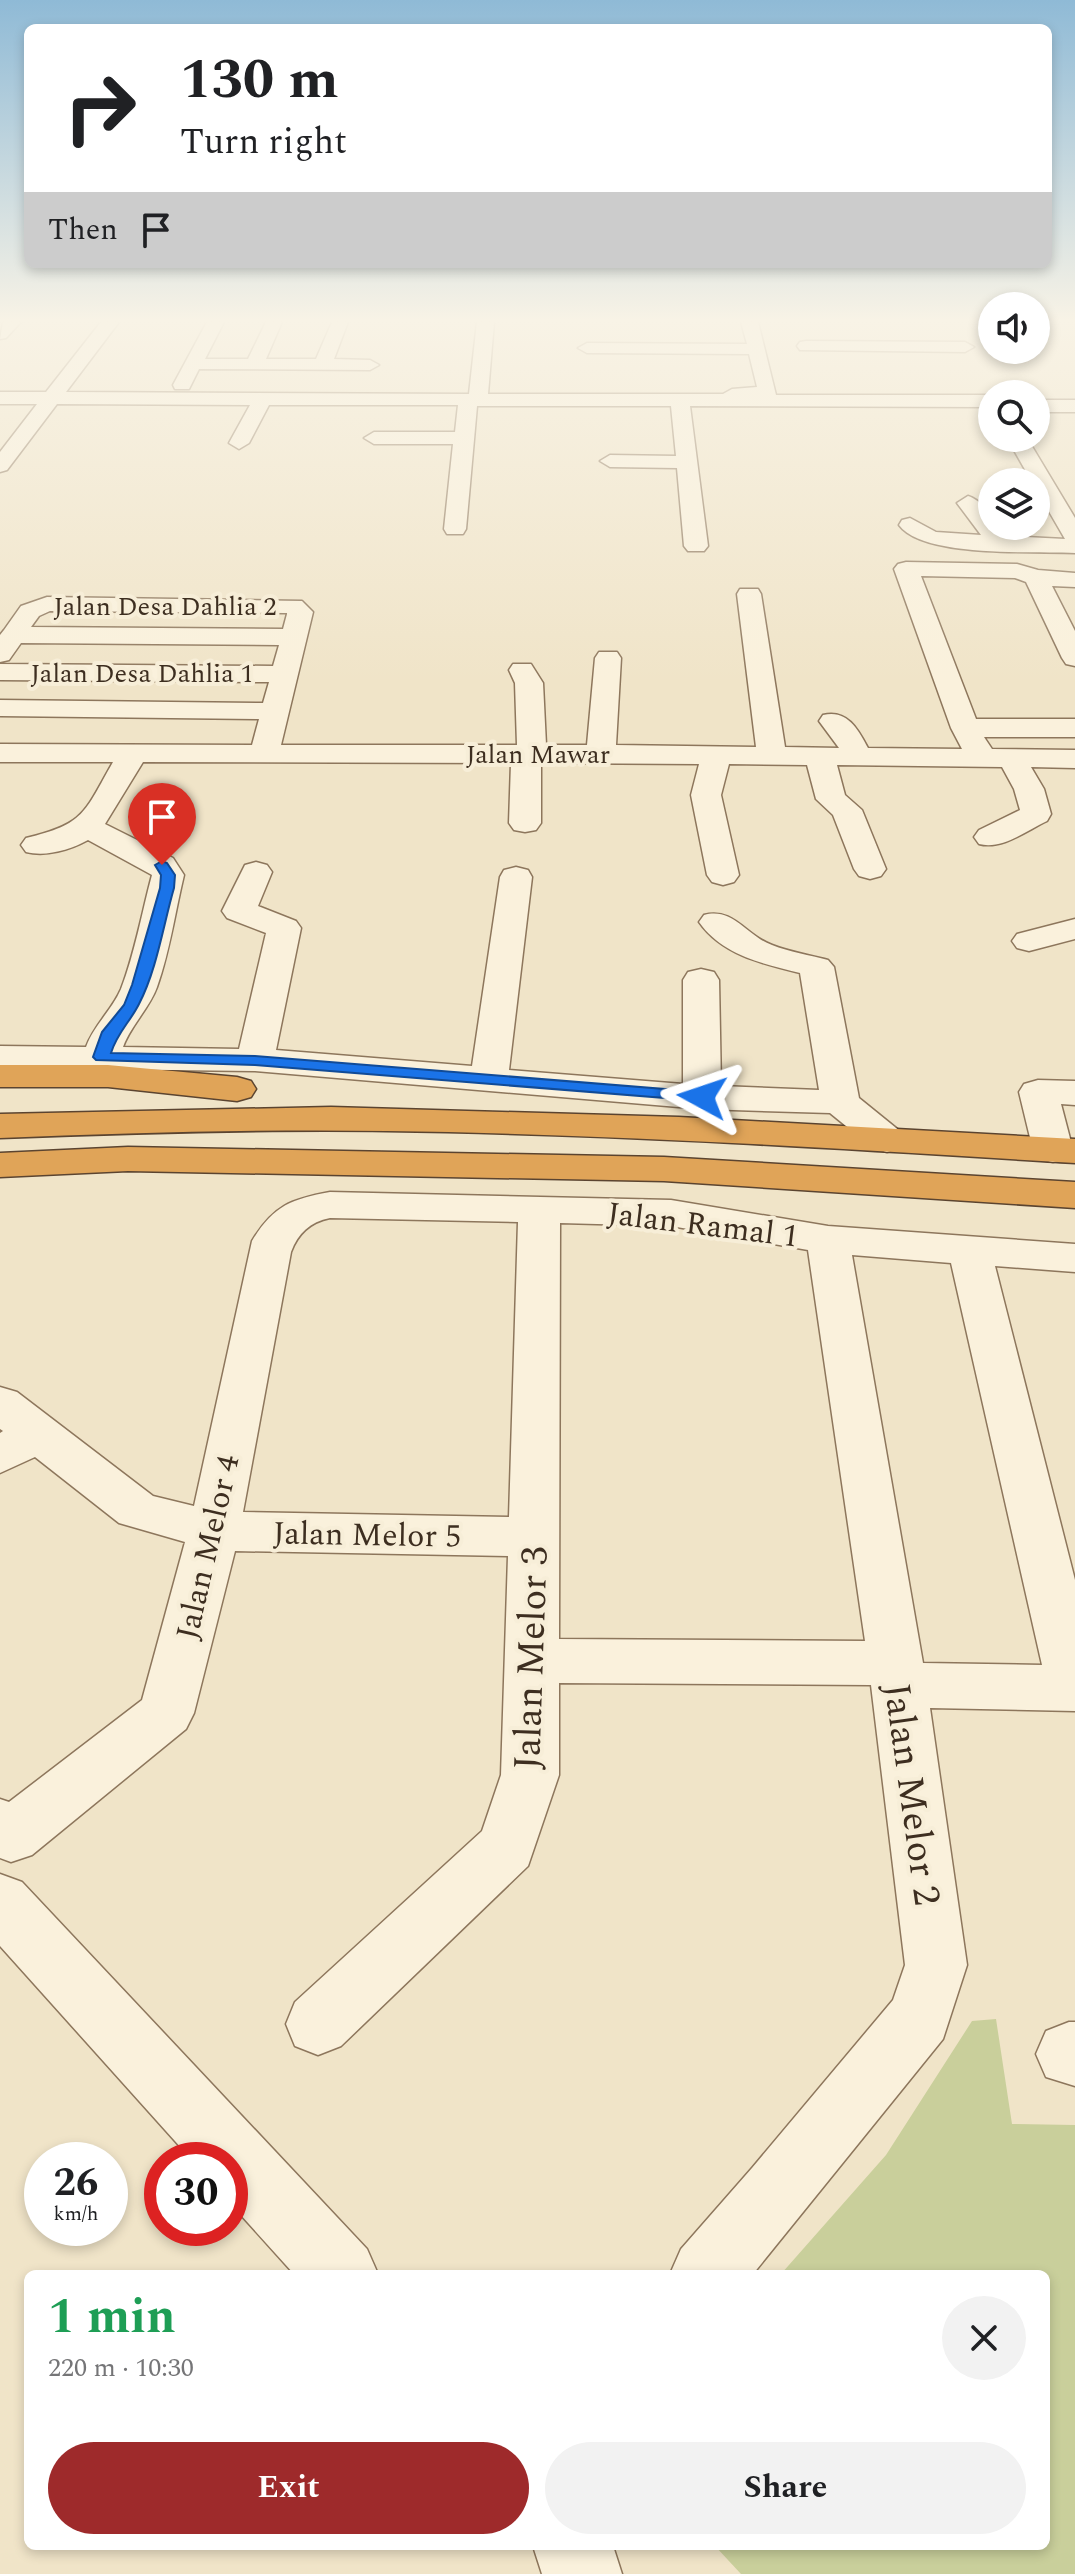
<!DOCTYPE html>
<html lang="en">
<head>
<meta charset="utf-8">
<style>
  :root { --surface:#fff; --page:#f2f2f2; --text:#202124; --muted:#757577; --accent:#9e2a2b }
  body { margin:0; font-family:Spectral,serif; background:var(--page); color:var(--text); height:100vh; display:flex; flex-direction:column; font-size:30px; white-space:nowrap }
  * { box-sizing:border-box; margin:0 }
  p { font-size:26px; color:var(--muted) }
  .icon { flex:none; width:44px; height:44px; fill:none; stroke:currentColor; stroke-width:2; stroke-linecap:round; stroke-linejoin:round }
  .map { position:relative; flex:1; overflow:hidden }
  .details { position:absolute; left:24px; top:2270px; width:1026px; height:280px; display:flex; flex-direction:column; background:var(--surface); border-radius:12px; box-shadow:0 4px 12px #0003 }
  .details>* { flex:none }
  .guide { position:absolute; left:24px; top:24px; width:1028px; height:244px; border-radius:12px; box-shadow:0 4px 12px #0003; background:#fff; color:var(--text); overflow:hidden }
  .fabs { position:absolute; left:978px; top:292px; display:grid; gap:16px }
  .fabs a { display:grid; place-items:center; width:72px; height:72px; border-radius:50%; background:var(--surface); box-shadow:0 4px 12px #0003; font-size:40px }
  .speed { position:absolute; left:24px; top:2142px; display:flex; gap:16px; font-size:40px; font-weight:700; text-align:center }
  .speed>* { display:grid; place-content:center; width:104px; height:104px; border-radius:50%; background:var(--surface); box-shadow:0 4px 12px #0003; line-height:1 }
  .speed small { font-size:20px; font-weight:400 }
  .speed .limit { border:12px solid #d22; background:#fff; color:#111 }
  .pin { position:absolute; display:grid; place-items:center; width:68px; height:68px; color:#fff; margin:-82px -34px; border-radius:50% 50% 50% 0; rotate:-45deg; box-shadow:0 0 8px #0007 }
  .pin .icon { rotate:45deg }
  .me { position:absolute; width:88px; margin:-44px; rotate:275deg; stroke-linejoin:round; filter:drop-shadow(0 0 6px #0008) }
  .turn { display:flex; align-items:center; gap:28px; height:168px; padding:0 24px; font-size:36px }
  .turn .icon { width:104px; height:104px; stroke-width:2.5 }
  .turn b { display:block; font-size:56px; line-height:68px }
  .then { display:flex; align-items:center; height:76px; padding:0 24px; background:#0003; gap:16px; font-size:30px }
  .round { display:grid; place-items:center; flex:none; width:84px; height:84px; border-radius:42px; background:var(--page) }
  .overview { display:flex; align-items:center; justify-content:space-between; height:136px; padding:0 24px }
  h1 { font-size:48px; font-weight:700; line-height:60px; color:#1e9e55 }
  .primary-button { display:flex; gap:16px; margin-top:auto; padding:16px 24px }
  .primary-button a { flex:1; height:92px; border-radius:48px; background:var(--accent); color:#fff; font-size:32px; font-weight:700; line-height:92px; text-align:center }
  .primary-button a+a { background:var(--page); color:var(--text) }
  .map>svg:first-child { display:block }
  .green { fill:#c9cf9b }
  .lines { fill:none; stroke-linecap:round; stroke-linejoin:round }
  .minor-casing { stroke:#8d765c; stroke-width:3 }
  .highway-casing { stroke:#5b4430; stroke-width:3 }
  .minor { fill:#faf1dc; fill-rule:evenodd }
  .highway { fill:#e0a458; fill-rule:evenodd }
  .route { fill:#1a73e8; stroke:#114b97; stroke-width:2 }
  .labels { text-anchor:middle; stroke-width:8; stroke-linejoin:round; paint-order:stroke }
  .far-street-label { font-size:26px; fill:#3d2e20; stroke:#f7eed8 }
  .street-label { font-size:32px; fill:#3d2e20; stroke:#f7eed8 }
  .near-street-label { font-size:38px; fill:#3d2e20; stroke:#f7eed8 }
</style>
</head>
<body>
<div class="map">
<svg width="1075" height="2574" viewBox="0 0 1075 2574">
  <rect width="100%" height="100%" fill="#f0e4c8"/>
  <path class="green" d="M996 2019 1012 2124 1075 2125V2574H741L715 2546H1046V2274H781L886 2155 972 2021Z"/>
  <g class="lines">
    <defs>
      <path id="minor" d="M3 322H21L6 338 0 339Z
        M101 322H119L66 392 469 394 477 322H494L488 394H723L732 389 757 387 749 354 587 353 578 348 587 343 747 344 741 322H758L776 395H992V407L690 406 708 546 704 551H688L684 546 677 468 610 467 600 461 610 455 676 456 671 406H477L466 529 463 534H447L444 529 453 444H374L364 438 374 432H455L458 405H269L249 443 239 449 229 443 250 405 57 404 7 470 0 472V452L37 404H0V392H46Z
        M207 322H224L205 359H248L266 322H282L266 359H316L332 322H348L334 359 370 360 379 365 370 370 199 369 189 389H175L173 385Z
        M806 341 965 342 974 347 965 352 800 350 797 346 800 342Z
        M1036 400H1075V412H1036Z
        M1007 438H1027L1075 518V553C1034 551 923 558 899 525L902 520 910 518 936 532 981 535 957 503 968 496C979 499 992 514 992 526H997L1005 536 1065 539 1036 489V482H1032Z
        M906 562 1017 564 1038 570 1075 573V587L1052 586 1075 631V666L1066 664 1062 658 1026 582 1015 578 921 576 976 719H1075V737H984L992 749 1075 750V768L1031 767 1044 789 1051 814 1047 821C1026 831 1002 850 979 844L974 837 979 830 1020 810 1014 789 1002 767 837 765 845 795 862 810 886 869 881 876 870 879 859 876 854 869 833 815 816 799 807 765 729 764 721 795 739 875 734 882 723 885 712 882 707 875 691 795 699 764 541 763V823L536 830 525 832 514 830 509 823 511 763 143 762 105 824 173 858 184 875C175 912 170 951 157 987 149 1009 131 1025 123 1047L239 1049 266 933 227 918 222 911 245 865 256 862 267 865 272 872 258 906 296 921 301 928 276 1050 472 1066 500 877 504 870 516 867 528 870 532 877 509 1070 683 1084V980L688 972 701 969 714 972 719 980 721 1086 819 1090 800 973C763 964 722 955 699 922L704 915C734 907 746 936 772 945 789 952 810 955 828 960L834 967 859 1098 901 1132 907 1140 901 1148 887 1152 873 1148 830 1113 702 1109 255 1071 0 1068V1046L86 1047C94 1025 112 1010 121 989 135 953 142 912 152 875L88 840C70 850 46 857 26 852L21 845 26 838C85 824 84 813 113 762H0V744L252 745 259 719 0 716V700L263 703 269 682 0 680V664L273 666 279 645 21 643 9 660 0 662V635L4 630 21 606 47 597 302 601 313 612 281 745H517L515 683 509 670 513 664H531L543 683 546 745H587L595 658 599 652H617L621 658 616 745 756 747 737 594 740 589H758L761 594 785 747 839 748 819 721 823 715C847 709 858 729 868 748L962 749 951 728 894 569 898 564ZM50 611 287 613V614L283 629 31 627 39 616Z
        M1075 919V939L1029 951 1017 948 1012 941 1017 934Z
        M1038 1080 1075 1081V1105L1061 1104 1073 1150 1067 1159 1053 1162 1039 1159 1033 1150 1019 1092 1024 1084Z
        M330 1192 671 1200 828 1226 1075 1244V1272L995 1266 1075 1580V1711L930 1708 967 1965 943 2039 753 2274H670L681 2249 752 2168 893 2000 905 1965 871 1685 559 1683V1775L528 1866 341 2046 318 2055 295 2046 286 2024 295 2002 482 1831 501 1775 508 1556 235 1551 194 1713 186 1729 32 1855 11 1862 0 1858V1799L9 1802 142 1700 185 1542 119 1523 35 1457 0 1473V1433L3 1431 0 1429V1387L17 1392 153 1496 194 1506 252 1241C273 1206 291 1199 330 1192ZM330 1218 518 1222 509 1517 243 1512 291 1252C298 1233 310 1222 330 1218ZM560 1223 671 1226 808 1250 865 1641 559 1639ZM852 1255 951 1263 1042 1665 923 1663Z
        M0 1874 22 1882 367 2249 378 2274H294L230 2203V2160H192L0 1946Z
        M1069 2022H1075V2086L1046 2077 1036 2054 1046 2031Z
        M533 2546H613L622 2574H542Z"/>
      <path id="highway" d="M0 1065H108L237 1077 251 1081 256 1089 251 1097 237 1101 108 1087H0Z
        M331 1107 679 1117 1075 1139V1163C846 1149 616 1134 387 1131 258 1129 129 1133 0 1138V1114Z
        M128 1147 664 1157 1075 1182V1208L664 1181 128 1171 0 1177V1153Z"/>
    </defs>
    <use href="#minor" class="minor-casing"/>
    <use href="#highway" class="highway-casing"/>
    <use href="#minor" class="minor"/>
    <use href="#highway" class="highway"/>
  </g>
  <linearGradient id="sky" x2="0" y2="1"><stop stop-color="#8fbad6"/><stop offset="0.47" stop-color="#f8f3e6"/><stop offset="1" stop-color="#f8f3e6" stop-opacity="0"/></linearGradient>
  <rect width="1075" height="682" fill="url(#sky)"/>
  <path class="route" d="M162 861 167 863 175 875 174 888C163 926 157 969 139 1004 130 1022 117 1033 111 1053L255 1056 702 1092 710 1097 702 1101 255 1065 96 1060 93 1057 102 1032 124 1005 132 985 160 888 161 875 155 865Z"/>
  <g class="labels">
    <g class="far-street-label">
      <text x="165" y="615">Jalan Desa Dahlia 2</text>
      <text x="142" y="682">Jalan Desa Dahlia 1</text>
      <text x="538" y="763">Jalan Mawar</text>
    </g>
    <g class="street-label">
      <text transform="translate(703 1224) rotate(7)" y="11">Jalan Ramal 1</text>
      <text transform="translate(367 1534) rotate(1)" y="11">Jalan Melor 5</text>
      <text transform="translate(207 1547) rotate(-77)" y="11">Jalan Melor 4</text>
    </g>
    <g class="near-street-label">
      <text transform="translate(530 1658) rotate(-88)" y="13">Jalan Melor 3</text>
      <text transform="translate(913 1794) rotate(82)" y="13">Jalan Melor 2</text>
    </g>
  </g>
</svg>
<div class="fabs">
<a><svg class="icon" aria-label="sound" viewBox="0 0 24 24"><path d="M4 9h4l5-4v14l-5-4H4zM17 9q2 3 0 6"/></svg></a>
<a><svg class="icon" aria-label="search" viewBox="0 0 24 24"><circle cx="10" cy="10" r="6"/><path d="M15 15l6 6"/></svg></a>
<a><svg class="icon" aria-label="layers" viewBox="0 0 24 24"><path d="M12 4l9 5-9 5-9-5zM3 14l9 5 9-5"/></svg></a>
</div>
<div class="speed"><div>26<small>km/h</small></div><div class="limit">30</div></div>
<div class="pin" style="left:162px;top:865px;background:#d93025"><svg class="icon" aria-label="arrive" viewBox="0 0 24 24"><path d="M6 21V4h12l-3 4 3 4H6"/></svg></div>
<svg class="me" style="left:702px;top:1097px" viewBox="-20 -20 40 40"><path d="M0-17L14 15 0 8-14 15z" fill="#1a73e8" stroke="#fff" stroke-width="4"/></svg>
<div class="guide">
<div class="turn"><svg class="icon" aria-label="right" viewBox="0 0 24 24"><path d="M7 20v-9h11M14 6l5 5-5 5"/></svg><div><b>130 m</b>Turn right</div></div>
<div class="then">Then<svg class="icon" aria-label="arrive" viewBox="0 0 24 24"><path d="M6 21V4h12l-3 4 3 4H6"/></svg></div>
</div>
<section class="details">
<div class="overview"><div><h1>1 min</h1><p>220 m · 10:30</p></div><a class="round"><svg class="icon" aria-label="close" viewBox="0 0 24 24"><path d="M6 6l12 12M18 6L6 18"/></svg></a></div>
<div class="primary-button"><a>Exit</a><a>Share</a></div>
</section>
</div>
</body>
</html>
